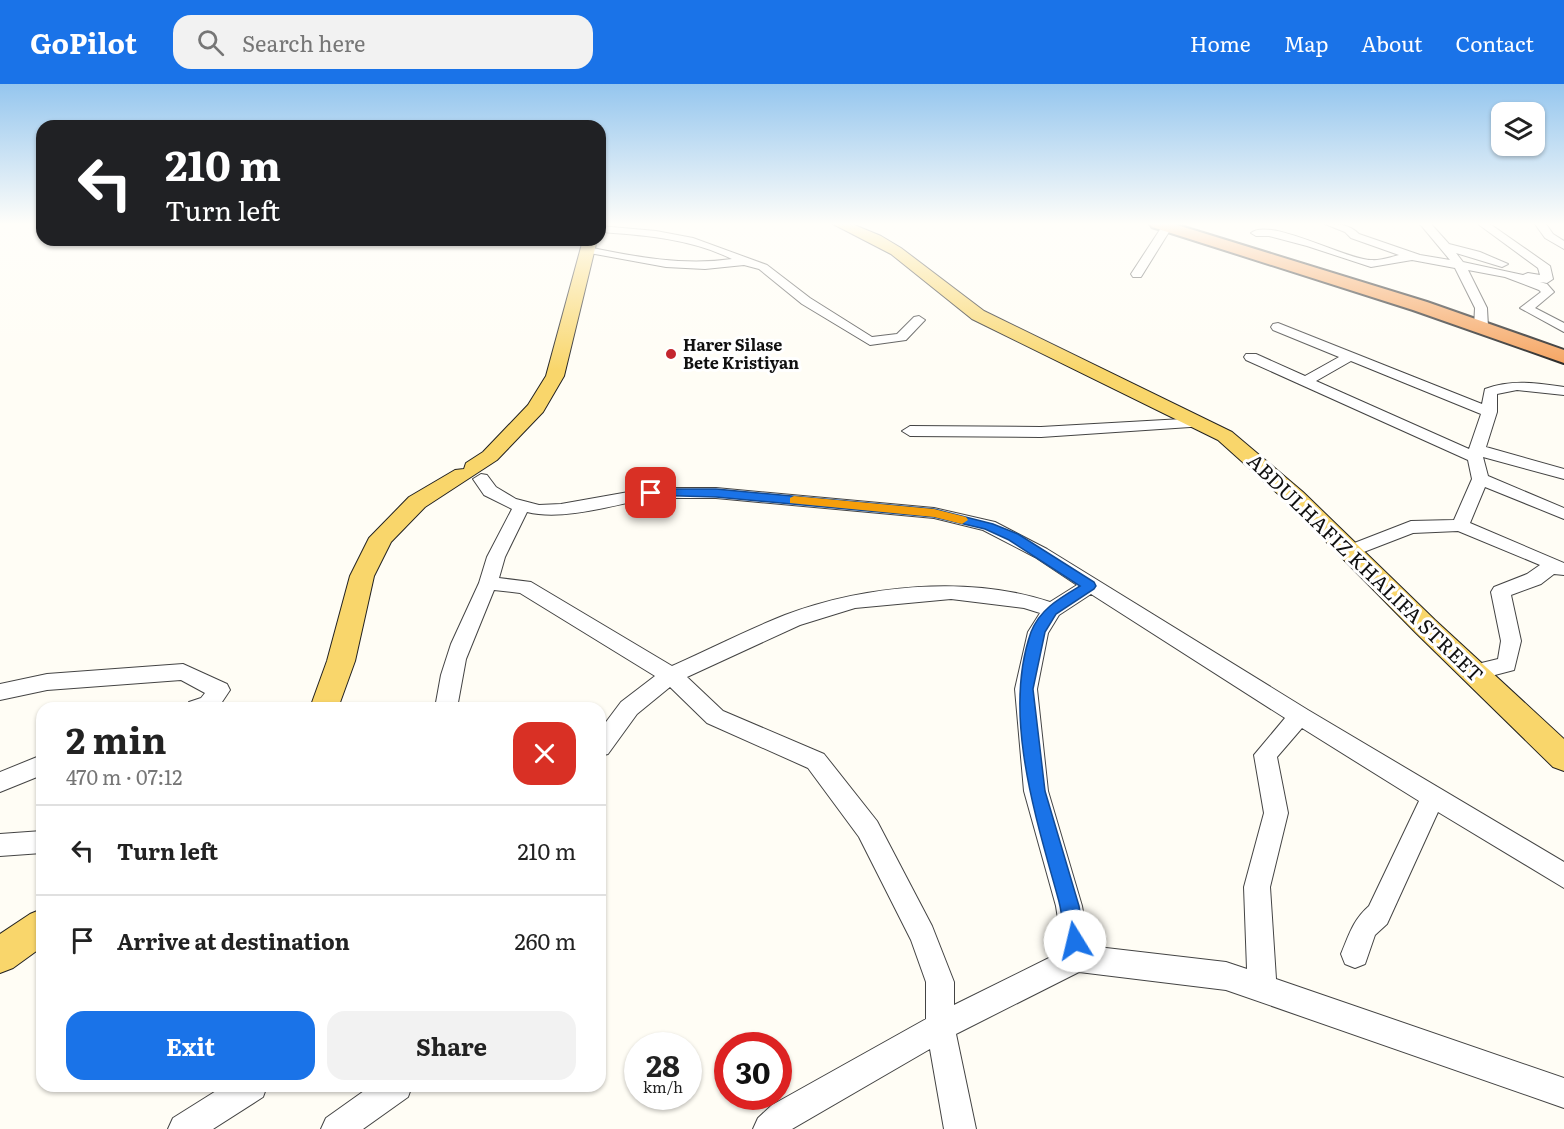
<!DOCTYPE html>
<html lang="en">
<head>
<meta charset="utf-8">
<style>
  :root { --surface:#fff; --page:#f2f2f2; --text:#222; --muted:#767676; --line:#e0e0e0; --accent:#1a73e8 }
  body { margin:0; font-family:Literata,serif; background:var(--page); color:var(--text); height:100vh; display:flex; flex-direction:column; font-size:22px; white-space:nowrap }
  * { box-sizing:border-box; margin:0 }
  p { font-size:20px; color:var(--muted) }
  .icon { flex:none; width:33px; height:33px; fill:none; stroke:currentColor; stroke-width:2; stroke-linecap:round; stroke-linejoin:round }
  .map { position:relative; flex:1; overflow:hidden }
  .panel { position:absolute; left:36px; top:618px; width:570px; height:390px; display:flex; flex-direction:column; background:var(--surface); border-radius:18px; box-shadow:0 2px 4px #0004 }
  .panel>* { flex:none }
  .hud { position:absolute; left:36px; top:36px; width:570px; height:126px; border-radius:18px; box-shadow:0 2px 4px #0004; background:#202124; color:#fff; overflow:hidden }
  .fabs { position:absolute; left:1491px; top:18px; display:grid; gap:12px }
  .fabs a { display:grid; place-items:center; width:54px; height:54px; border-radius:12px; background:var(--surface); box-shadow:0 2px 4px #0004; font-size:30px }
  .speed { position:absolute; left:624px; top:948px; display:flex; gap:12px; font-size:30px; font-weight:700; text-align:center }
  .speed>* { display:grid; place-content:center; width:78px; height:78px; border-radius:50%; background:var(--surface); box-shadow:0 2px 4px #0004; line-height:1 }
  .speed small { font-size:15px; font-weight:400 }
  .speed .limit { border:9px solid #d22; background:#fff; color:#111 }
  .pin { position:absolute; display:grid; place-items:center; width:51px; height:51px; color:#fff; margin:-26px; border-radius:12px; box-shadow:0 3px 9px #0006 }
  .me { position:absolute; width:66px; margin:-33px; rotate:351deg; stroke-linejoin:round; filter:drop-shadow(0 0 4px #0008) }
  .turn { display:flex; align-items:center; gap:21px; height:126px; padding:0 30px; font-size:27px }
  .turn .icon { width:78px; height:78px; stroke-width:2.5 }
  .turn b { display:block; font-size:42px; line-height:51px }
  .round { display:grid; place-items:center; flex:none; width:63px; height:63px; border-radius:18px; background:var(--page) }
  .head { display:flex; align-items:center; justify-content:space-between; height:102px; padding:0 30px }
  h1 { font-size:36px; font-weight:700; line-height:45px }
  .cta { display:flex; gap:12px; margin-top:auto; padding:12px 30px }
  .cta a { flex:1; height:69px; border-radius:18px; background:var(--accent); color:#fff; font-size:24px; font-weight:700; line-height:69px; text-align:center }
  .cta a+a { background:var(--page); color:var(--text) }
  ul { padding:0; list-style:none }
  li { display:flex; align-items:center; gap:18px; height:90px; padding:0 30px; border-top:2px solid var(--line) }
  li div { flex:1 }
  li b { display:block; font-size:22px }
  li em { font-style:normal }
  header { display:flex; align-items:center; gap:36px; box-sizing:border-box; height:84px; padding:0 30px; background:var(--accent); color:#fff }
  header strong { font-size:28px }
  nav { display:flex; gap:33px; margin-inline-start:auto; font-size:21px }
  .search { width:420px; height:54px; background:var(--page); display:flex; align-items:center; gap:15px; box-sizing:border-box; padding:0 21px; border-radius:18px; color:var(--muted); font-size:22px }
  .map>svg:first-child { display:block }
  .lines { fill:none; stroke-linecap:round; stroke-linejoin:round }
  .minor-casing { stroke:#444; stroke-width:2 }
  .major-casing { stroke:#222; stroke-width:2 }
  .highway-casing { stroke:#222; stroke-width:4 }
  .minor { fill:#fff; fill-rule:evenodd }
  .major { fill:#f9d66b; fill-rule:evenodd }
  .highway { fill:#f5a25d; fill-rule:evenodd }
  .route { fill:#1a73e8; stroke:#114b97; stroke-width:1.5 }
  .slow { fill:#f59e0b }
  .poi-dot { fill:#c4262e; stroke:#fff; stroke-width:2 }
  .labels { text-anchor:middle; stroke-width:6; stroke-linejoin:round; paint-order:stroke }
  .far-poi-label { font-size:16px; font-weight:bold; fill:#111; stroke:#fff; text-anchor:start }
  .street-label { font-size:20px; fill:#111; stroke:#fff }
</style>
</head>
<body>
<header>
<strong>GoPilot</strong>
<div class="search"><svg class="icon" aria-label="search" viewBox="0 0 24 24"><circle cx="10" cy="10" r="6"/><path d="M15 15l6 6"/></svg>Search here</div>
<nav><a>Home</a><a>Map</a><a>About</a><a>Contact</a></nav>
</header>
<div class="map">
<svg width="1564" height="1045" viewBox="0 0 1564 1045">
  <rect width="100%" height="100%" fill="#fffdf5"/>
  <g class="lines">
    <defs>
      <path id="minor" d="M1325 140C1338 140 1349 140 1359 150L1420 171 1450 176 1420 140H1431L1449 160 1480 168 1508 180 1502 183 1456 169 1463 178 1523 191 1528 189 1540 191 1538 184 1478 140H1490L1550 182 1553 195 1547 199 1540 198 1547 200 1554 208 1535 224 1564 239V248L1520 224 1541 208 1539 206 1505 193 1468 186 1487 224 1488 243 1481 247 1474 243 1475 224 1455 184 1412 176 1371 183 1307 162 1269 152H1256L1251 149C1270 133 1346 176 1371 176 1380 177 1391 173 1399 171L1351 154 1345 148Z
        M1535 140H1546L1553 150 1564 157V165L1545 154Z
        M1163 141H1171L1172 143 1141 193H1133L1131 190Z
        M600 142 656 147 693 154 767 181 810 214 872 253 897 250 914 233 919 232 925 236 906 256 870 261 802 220 759 185 744 181 705 185 666 183 584 168V164L588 163C635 173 684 182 732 175 691 155 645 151 600 148Z
        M1278 239 1482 320 1485 305C1512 295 1536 299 1564 303V311L1517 306 1497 310V328L1486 363 1564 385V395L1483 373 1488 392 1564 424V435L1485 403 1470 439 1564 479V491L1554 490 1541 500 1511 511 1521 557 1514 586 1472 597 1465 595 1461 589 1465 583 1498 575 1501 557 1491 508 1494 503 1527 490 1540 481 1458 447 1413 449 1356 471H1344L1341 467 1344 463 1411 437 1454 436 1472 395 1468 376 1246 276 1244 273 1246 270H1256L1305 292 1339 273 1273 246 1271 243 1273 240ZM1351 277 1481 330 1469 365 1316 297Z
        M1200 334 1205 336 1208 339 1205 342 1041 353 910 352 902 347 910 342 1041 343Z
        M481 390 487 391 496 403 516 415 539 421 561 420 651 404H716L934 424 995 438 1047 465 1308 626 1564 778V804L1438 728 1387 840 1375 851 1365 880 1355 884 1345 880 1341 870C1349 851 1353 836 1369 822L1419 717 1302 644 1277 673 1288 729 1270 803 1276 895 1564 994V1024L1226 906 1079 888 956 950 976 1045H944L930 965 792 1045H753L758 1034 772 1021 926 935V898L911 856 859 753 808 684 707 639 670 603 637 630 608 670 600 672V646L621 618 655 592 520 509 494 506 466 575 457 624H435L441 591 451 560 479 499 487 473 512 425 484 411 473 395ZM651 414H716L934 434 983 446 1035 473 1077 501 1050 518C969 491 864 501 785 531 747 546 710 565 672 582L531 498 499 494 505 473 527 428C563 437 614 421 651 414ZM1091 510 1285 634 1254 671 1264 729 1244 803 1247 885 1226 878 1089 862 1082 822 1048 707 1037 605 1048 549 1059 531ZM951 515 1024 524 1040 529 1028 548 1015 605 1024 707 1056 822 1063 867 954 921V898L932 842 877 737 824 670 723 627 687 593 800 541 855 524Z
        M183 580 227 600 230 606 218 624H186L189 618 201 614 205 609 181 596 47 606 0 616V600L47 590Z
        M42 671V691L0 708V688Z
        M42 747V769L0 772V750Z
        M224 1002H267L263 1013 213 1045H168L173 1034Z
        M371 1002H412L408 1013 363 1045H321L326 1034Z"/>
      <path id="major" d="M833 140H852L881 152 901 164 984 227 1232 348 1303 408 1435 536 1564 655V687L1553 683 1416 549 1287 418 1218 356 972 235 891 170Z
        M583 156H597L564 292 543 328 497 376 425 423 391 458 374 492 355 577 338 624H310L327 577 350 492 369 454 409 413 455 386 464 385 466 379 483 368 528 321 546 292Z
        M42 825V863L13 884 0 889V850L30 830Z"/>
      <path id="highway" d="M1150 140H1174L1427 218 1564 266V279L1413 226 1152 143Z"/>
    </defs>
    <use href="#minor" class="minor-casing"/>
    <use href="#major" class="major-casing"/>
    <use href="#highway" class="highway-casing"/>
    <use href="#minor" class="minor"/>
    <use href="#major" class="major"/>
    <use href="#highway" class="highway"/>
  </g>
  <linearGradient id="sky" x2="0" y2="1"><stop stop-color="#95c6ee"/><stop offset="0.49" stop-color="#fffefa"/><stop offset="1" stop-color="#fffefa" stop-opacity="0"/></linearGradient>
  <rect width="1564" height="286" fill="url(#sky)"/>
  <path class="route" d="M651 405H716L934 425 993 440 1018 450 1094 498 1096 502 1094 505 1056 530 1045 548 1033 605 1045 707 1079 822 1085 857 1082 863 1075 866 1068 863C1062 848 1063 830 1058 814 1036 734 1002 630 1031 548 1040 525 1060 514 1080 502L1009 456 985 445 934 433 716 413 647 411 645 409Z"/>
  <path class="slow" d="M794 412 934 425 966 433 968 436 962 440 934 433 790 419V414Z"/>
  <circle class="poi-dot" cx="671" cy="270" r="6"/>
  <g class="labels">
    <g class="far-poi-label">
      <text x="683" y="267">Harer Silase<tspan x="683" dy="18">Bete Kristiyan</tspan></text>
    </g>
    <g class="street-label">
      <text transform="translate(1365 484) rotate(44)" y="7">ABDULHAFIZ KHALIFA STREET</text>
    </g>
  </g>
</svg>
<div class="fabs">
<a><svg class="icon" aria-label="layers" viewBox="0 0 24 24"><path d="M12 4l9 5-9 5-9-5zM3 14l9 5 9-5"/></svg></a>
</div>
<div class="speed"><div>28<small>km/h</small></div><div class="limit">30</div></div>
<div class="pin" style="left:651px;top:409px;background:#d93025"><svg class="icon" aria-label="arrive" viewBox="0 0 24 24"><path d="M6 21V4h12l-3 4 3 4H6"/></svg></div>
<svg class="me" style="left:1075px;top:857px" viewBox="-20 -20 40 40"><circle r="19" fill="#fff"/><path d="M0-13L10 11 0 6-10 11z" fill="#1a73e8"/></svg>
<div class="hud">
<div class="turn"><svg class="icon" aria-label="left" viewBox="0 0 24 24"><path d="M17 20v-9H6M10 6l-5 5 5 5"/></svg><div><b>210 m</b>Turn left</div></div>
</div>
<section class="panel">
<div class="head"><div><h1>2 min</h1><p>470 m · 07:12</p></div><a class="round" style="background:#d93025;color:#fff"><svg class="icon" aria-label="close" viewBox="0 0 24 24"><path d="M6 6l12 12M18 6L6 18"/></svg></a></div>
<ul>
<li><svg class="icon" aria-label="left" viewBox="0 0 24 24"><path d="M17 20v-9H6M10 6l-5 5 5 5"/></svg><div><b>Turn left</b></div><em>210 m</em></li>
<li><svg class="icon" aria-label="arrive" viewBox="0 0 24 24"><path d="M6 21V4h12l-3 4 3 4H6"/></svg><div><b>Arrive at destination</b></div><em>260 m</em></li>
</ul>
<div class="cta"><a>Exit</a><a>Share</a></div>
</section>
</div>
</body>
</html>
